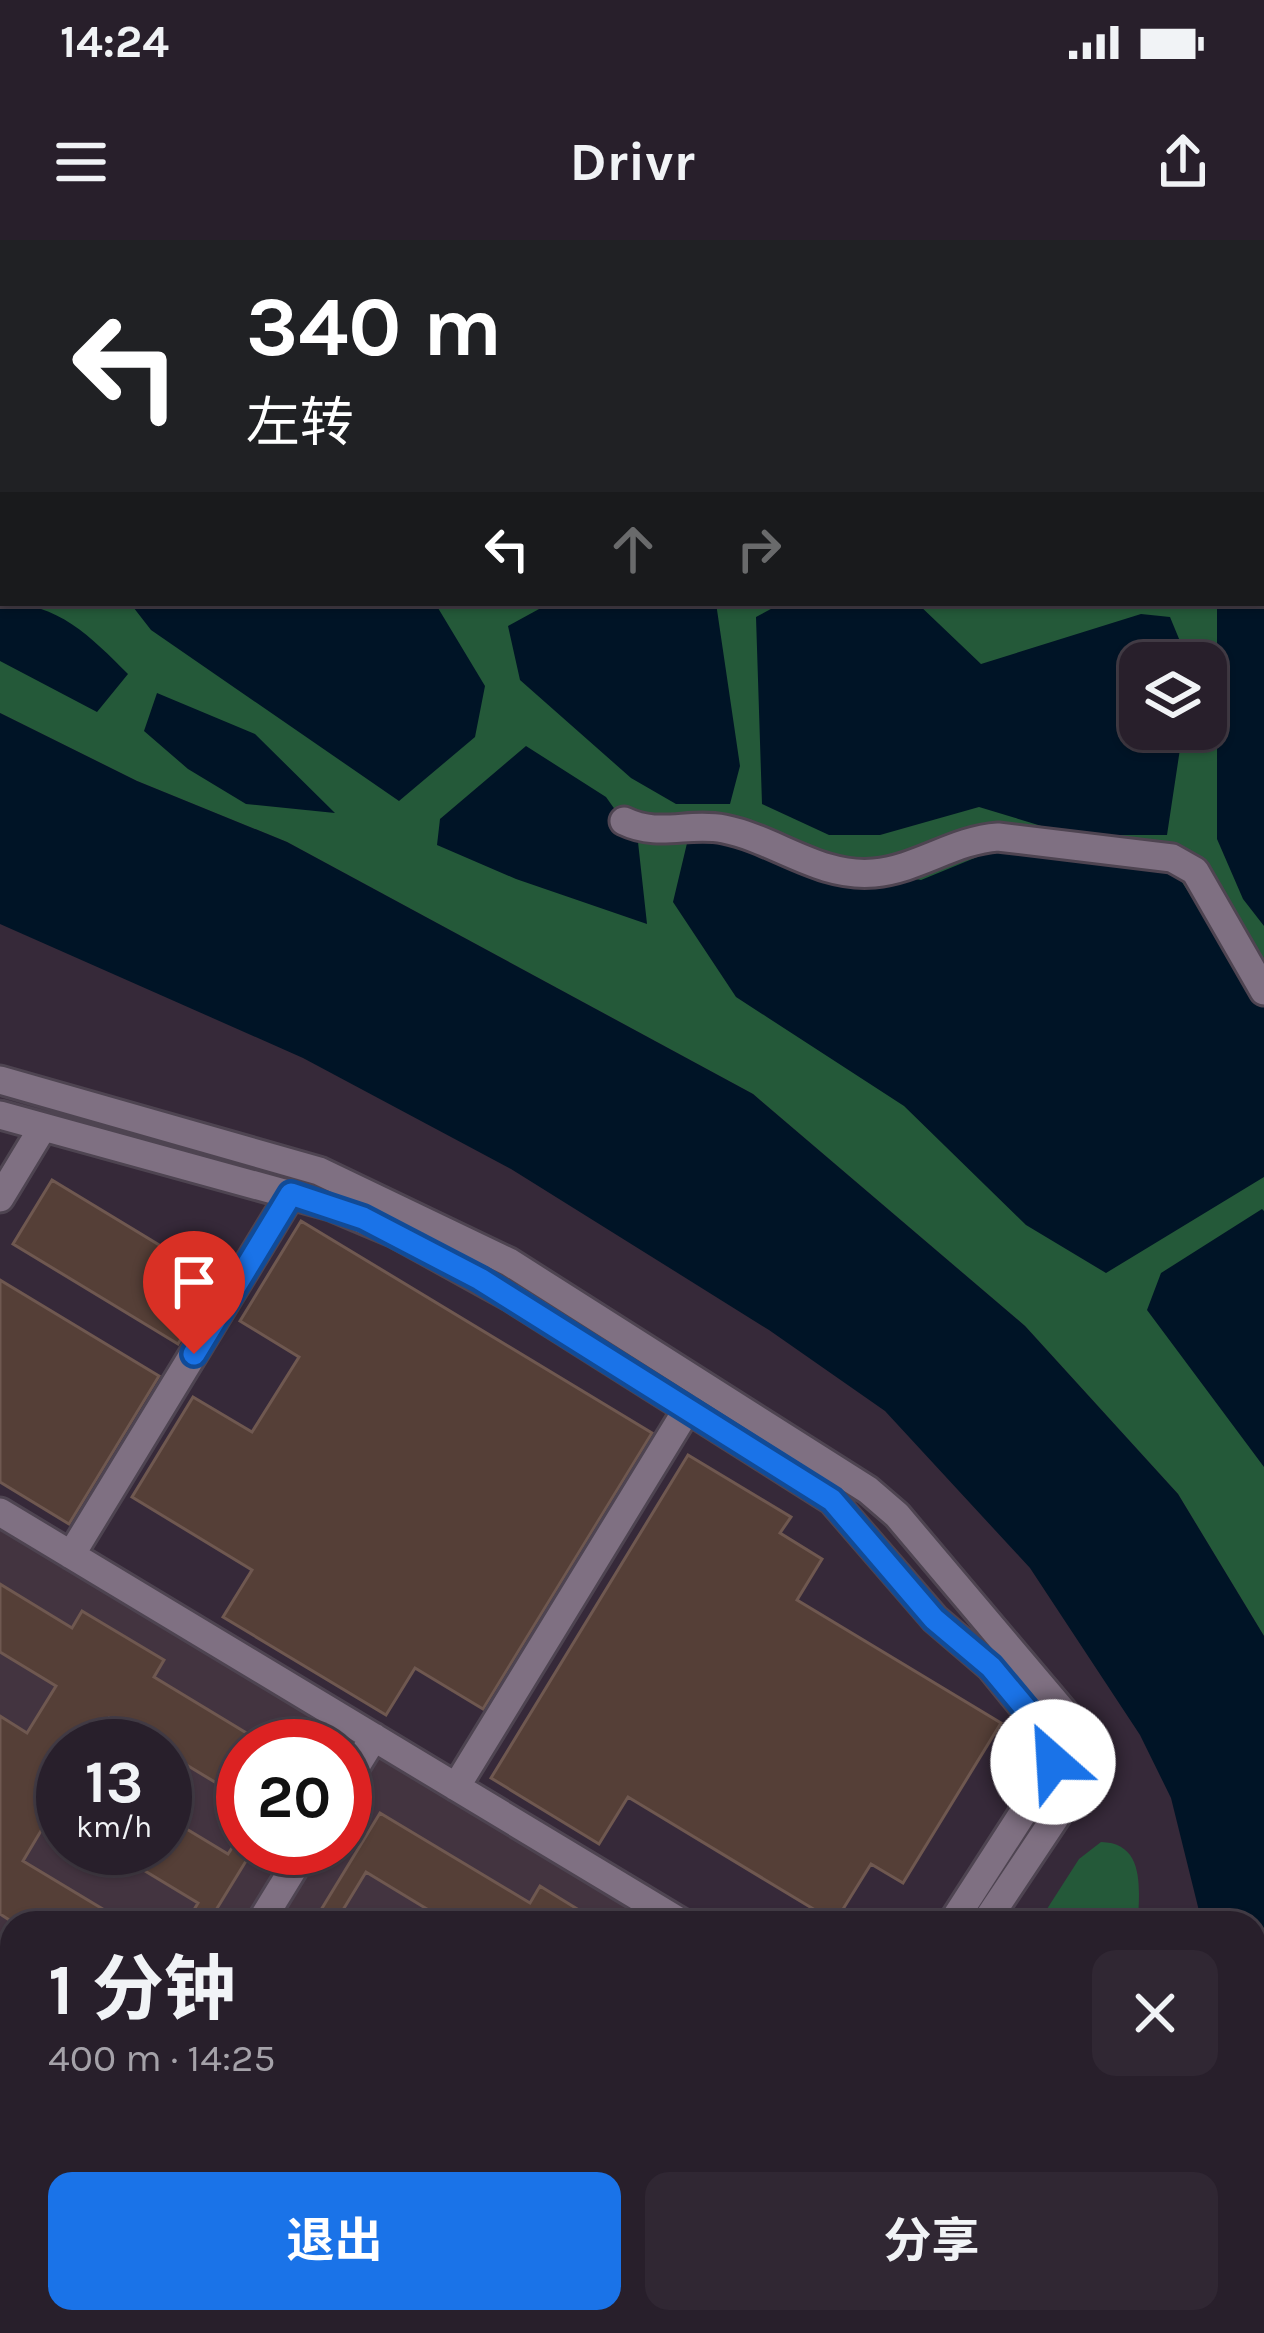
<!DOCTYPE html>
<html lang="zh">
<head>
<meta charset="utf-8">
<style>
  :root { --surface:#281f2b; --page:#302733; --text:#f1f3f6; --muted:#a5a2a9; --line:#443d47; --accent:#1a73e8 }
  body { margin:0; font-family:Karla,"Noto Sans SC",sans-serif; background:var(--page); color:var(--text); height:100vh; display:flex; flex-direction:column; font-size:45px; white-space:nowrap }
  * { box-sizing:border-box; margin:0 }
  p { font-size:39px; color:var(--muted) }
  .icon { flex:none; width:66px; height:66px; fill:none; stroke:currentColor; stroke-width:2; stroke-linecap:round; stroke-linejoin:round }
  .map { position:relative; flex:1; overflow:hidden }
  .sheet { position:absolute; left:0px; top:1671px; width:1266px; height:423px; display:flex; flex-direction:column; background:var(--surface); border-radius:36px 36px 0 0; box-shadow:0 3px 9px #0004,0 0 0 3px var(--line) }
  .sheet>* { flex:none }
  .banner { position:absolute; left:0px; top:0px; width:1266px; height:366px; box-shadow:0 3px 9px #0004,0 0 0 3px var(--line); background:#202124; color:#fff; overflow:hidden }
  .controls { position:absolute; left:1119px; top:402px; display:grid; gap:24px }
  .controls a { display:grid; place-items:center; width:108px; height:108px; border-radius:24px; background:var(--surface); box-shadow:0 3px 9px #0004,0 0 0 3px var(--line); font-size:60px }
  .speed { position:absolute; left:36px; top:1479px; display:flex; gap:24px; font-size:60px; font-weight:700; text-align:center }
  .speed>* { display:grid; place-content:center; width:156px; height:156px; border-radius:50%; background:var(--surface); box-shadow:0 3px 9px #0004,0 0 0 3px var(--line); line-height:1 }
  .speed small { font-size:30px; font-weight:400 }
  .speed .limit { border:18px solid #d22; background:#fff; color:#111 }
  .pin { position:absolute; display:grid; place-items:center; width:102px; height:102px; color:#fff; margin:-123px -51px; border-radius:50% 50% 50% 0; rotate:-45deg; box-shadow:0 0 12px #0007 }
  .pin .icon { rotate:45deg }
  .me { position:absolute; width:132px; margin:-66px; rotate:334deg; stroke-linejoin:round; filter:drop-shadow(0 0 9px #0008) }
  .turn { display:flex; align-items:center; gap:42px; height:252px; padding:0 48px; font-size:54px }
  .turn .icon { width:156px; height:156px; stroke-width:2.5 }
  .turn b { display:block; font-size:84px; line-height:102px }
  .lanes { display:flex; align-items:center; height:114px; padding:0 48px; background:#0003; justify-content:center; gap:60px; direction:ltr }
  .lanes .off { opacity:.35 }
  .round { display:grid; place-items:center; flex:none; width:126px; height:126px; border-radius:24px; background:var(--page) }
  .headline { display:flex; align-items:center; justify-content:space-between; height:204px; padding:0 48px }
  h1 { font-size:72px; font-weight:700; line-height:90px }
  .action { display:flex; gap:24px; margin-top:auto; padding:24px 48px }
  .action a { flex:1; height:138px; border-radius:24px; background:var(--accent); color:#fff; font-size:48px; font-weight:700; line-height:138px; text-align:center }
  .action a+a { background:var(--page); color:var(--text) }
  .status { display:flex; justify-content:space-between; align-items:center; height:84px; padding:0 60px; background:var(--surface); direction:ltr }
  .status svg { height:33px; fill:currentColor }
  header { display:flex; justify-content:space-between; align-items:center; height:156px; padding:0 48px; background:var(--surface); font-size:54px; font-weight:700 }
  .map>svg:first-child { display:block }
  .medical { fill:#433440; fill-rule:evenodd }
  .green { fill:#245939; fill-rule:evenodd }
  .water { fill:#001426 }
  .building { fill:#553f37; stroke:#6f5850; stroke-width:3 }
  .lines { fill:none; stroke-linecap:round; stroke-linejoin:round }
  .minor-casing { stroke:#4e4451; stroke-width:33 }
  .minor { stroke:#7f7082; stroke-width:27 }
  .route-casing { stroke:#114b97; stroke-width:30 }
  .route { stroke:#1a73e8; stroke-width:21 }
</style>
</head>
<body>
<div class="status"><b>14:24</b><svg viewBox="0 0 49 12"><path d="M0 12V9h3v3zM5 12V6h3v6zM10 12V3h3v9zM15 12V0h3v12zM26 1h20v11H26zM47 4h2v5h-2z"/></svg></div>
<header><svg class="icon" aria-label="menu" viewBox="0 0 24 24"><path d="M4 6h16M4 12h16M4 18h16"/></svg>Drivr<svg class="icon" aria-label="share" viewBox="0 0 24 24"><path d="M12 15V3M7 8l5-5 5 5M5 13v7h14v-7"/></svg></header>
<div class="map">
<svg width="1264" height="2093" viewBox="0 0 1264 2093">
  <rect width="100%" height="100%" fill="#362939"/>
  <path class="medical" d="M0 1285 661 1683H12V2082H647L640 2093H0ZM63 1506H165V1608H63ZM243 1506H345V1608H243Z"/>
  <path class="green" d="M0 0H1264V1396L1178 1254 1025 1086 753 854 287 602 137 541 0 473ZM3 3H1263V363H3ZM1140 423H1206V489H1140Z
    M1101 1602C1146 1603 1139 1650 1138 1683H1038L1079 1619Z
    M758 2082H897L913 2093H750Z"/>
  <path class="water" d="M0 0 97 3H3V312Z
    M1264 335V686L1243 659 1217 599V363H1263Z
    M0 342 3 363C58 363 90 396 128 434L97 472 0 421Z
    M130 363H435L485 446 475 497 399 561 151 390Z
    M550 363H716L740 526 730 564H676L631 538 520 440 508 386Z
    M782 363H917L981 424 1141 374 1170 377 1189 423H1140V489H1183L1167 595H1071L979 567 880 595H829L762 564 756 377Z
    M157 453 255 494 335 573 246 564 188 529 144 491Z
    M0 473 137 541 287 602 753 854 1025 1086 1178 1254 1264 1396V2044L1254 2066V1683H1202L1171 1558 1140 1495 1030 1328 885 1171 769 1090 511 929 303 818 0 684Z
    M526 506 606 557 638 602 647 684 516 639 437 605 440 579Z
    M688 599 769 605 842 627 921 640 982 615 1036 608 1170 624 1264 766V937L1106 1033 1026 985 904 866 736 757 673 662Z
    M1262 969 1264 971V1227L1147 1070 1161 1033Z
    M1104 2082H1244L1237 2093H1097Z"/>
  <path class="building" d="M52 940 217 1040 178 1104 13 1004Z
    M301 981 652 1193 483 1469 415 1428 386 1475 223 1377 252 1330 132 1257 193 1157 252 1192 299 1117 240 1081Z
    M0 1040 159 1136 69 1284 0 1242Z
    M688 1215 791 1277 780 1293 822 1319 797 1360 1001 1483 903 1643 871 1624 835 1682 628 1557 599 1604 491 1538Z
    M0 1344 72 1388 82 1371 164 1420 154 1437 268 1506H243V1559L165 1512V1506H155L109 1478 92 1506H63V1581L51 1574 23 1621 126 1683H14L0 1674V1476L27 1493 56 1446 0 1412Z
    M380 1573 530 1663 540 1646 600 1683H450L366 1632 335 1683H313Z
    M165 1576 228 1614 232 1608H254L208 1683H186L198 1663 107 1608H165Z"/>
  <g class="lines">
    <defs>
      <path id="minor" d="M624 581C659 598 688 582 724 589 775 599 819 638 874 633 918 629 954 600 998 597L1172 618 1195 631 1264 751
        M0 840 319 931 509 1022 868 1250 897 1275 1071 1481C1083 1505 1085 1522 1075 1548L985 1683
        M0 875 331 966 395 993 511 1057 832 1260 935 1379 991 1427 1052 1502 1050 1531 952 1683
        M0 958 43 887
        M0 1272 682 1683
        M71 1315 291 954
        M345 1544 374 1497
        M456 1547 688 1168
        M260 1683 306 1608
        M10 2093 17 2082
        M626 2093 632 2082
        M701 2093 707 2082"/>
    </defs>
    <use href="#minor" class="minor-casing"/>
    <use href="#minor" class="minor"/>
  </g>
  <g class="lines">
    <defs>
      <path id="route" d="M194 1114 291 954 363 978 480 1039 832 1260 934 1379 991 1427 1047 1494 1053 1522"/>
    </defs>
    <use href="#route" class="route-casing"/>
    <use href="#route" class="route"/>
  </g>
</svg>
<div class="controls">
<a><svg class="icon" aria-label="layers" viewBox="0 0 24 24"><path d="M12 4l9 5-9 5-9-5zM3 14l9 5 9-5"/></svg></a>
</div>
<div class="speed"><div>13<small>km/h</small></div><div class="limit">20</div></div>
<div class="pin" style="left:194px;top:1114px;background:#d93025"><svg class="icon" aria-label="arrive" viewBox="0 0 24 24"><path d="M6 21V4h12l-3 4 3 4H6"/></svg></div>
<svg class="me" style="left:1053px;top:1522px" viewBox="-20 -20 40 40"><circle r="19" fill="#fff"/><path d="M0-13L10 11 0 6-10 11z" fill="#1a73e8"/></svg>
<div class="banner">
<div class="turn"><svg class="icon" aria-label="left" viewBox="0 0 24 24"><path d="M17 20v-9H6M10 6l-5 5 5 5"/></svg><div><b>340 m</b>左转</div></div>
<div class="lanes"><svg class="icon" aria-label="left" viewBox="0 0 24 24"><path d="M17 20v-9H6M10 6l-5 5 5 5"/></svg><svg class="icon off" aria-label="ahead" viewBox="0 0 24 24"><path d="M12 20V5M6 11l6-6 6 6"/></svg><svg class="icon off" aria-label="right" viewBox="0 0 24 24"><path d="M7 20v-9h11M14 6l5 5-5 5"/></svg></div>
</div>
<section class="sheet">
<div class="headline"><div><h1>1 分钟</h1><p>400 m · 14:25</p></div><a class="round"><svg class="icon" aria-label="close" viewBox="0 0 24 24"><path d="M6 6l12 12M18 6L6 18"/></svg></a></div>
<div class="action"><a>退出</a><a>分享</a></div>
</section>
</div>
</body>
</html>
